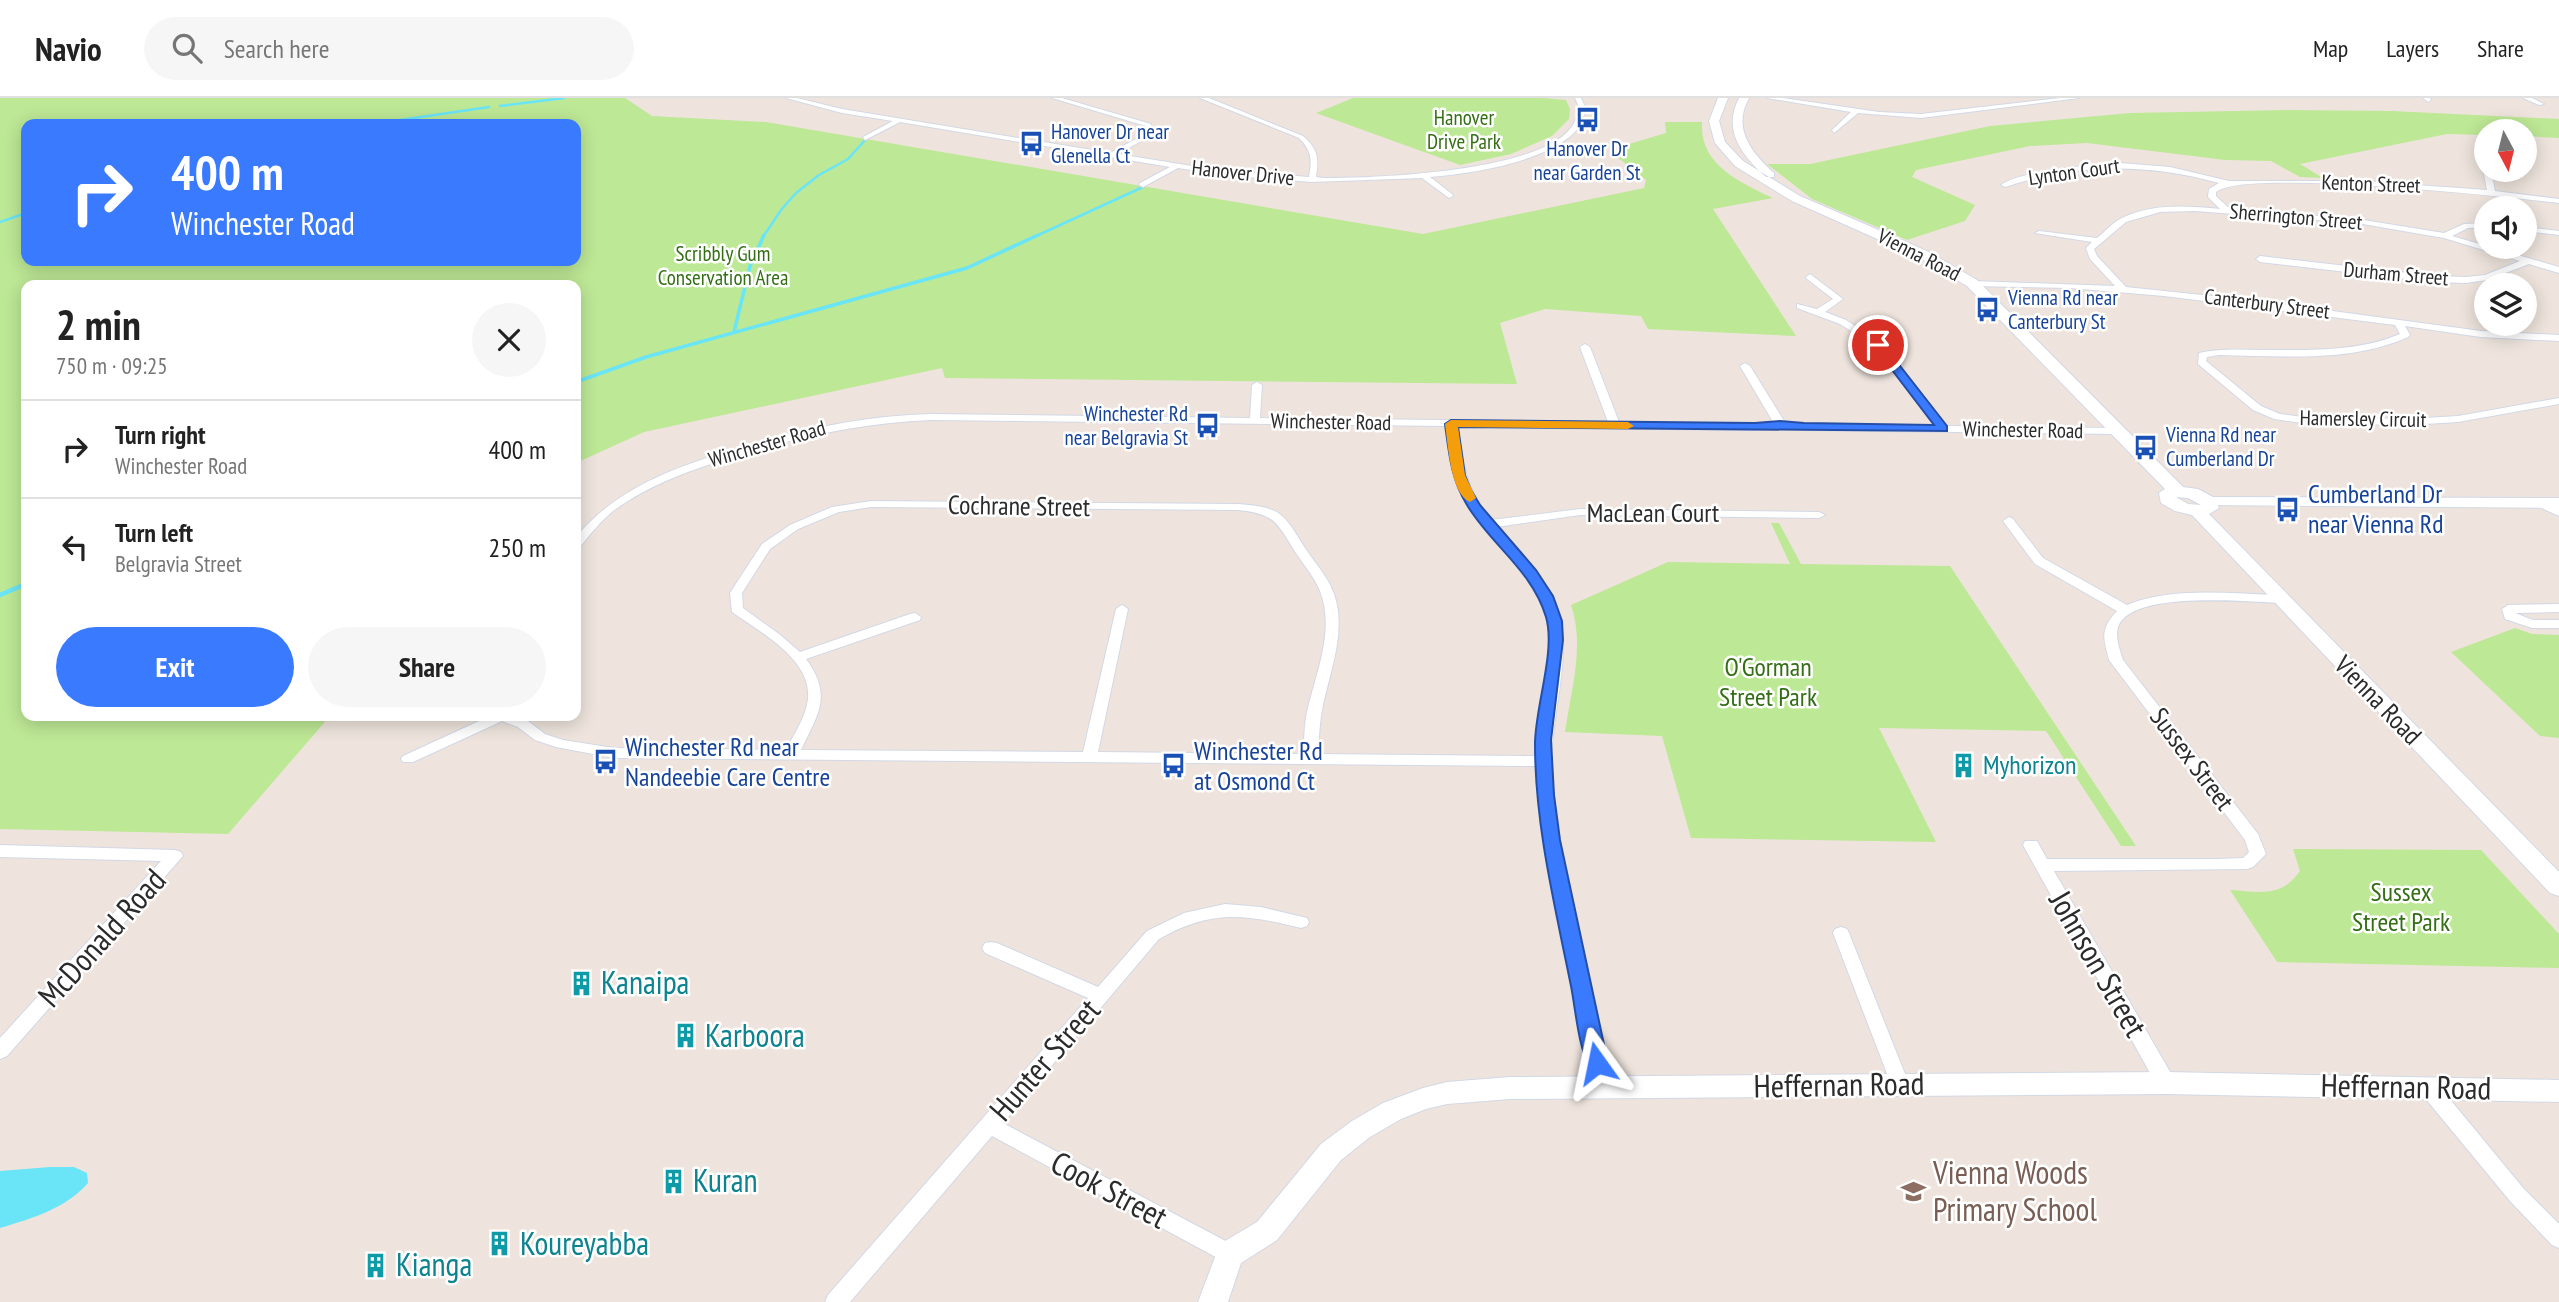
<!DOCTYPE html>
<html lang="en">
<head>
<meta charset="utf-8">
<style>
  :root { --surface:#fff; --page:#f6f6f6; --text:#222; --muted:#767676; --line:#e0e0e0; --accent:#397aff }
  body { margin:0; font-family:"PT Sans Narrow",sans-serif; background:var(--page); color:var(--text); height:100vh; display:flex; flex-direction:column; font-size:26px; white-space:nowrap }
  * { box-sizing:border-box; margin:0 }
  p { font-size:23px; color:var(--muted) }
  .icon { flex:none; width:38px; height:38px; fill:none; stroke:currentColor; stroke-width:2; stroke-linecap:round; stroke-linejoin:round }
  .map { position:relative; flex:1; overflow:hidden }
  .panel { position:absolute; left:21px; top:182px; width:560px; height:441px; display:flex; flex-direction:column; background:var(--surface); border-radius:14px; box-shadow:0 4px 18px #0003 }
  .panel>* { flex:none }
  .banner { position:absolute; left:21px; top:21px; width:560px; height:147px; border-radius:14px; box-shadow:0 4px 18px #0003; background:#397aff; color:#fff; overflow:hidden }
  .needle { width:46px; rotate:173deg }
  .tools { position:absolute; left:2474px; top:21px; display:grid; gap:14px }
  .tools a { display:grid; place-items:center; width:63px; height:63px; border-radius:50%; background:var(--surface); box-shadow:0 4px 18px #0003; font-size:35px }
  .pin { position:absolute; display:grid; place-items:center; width:60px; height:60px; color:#fff; margin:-30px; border:4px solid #fff; border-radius:50%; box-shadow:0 2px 7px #0007 }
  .me { position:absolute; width:77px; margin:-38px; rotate:348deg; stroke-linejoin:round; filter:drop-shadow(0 0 5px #0008) }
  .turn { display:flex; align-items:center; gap:24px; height:147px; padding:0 35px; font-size:32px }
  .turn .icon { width:91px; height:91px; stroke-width:2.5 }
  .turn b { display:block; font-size:49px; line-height:60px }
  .round { display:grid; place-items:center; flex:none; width:74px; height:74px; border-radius:37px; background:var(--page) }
  .headline { display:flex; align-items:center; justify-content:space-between; height:119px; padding:0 35px }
  h1 { font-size:42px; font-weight:600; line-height:52px }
  .action { display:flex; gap:14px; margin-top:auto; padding:14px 35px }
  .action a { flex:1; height:80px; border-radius:42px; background:var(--accent); color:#fff; font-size:28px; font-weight:600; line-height:80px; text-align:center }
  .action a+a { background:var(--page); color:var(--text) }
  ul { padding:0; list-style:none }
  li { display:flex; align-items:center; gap:21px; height:98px; padding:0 35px; border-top:2px solid var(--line) }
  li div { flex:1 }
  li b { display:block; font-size:26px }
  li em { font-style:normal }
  header { display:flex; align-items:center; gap:42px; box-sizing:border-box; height:98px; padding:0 35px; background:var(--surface); border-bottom:2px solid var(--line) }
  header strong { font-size:33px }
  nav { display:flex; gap:38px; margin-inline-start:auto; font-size:24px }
  .search { width:490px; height:63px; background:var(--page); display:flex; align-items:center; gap:18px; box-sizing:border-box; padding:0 24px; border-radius:38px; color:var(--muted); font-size:26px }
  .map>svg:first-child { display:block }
  .green { fill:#bde895; fill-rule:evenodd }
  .water { fill:#69e5f7 }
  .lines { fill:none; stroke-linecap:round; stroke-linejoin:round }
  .stream-far2 { stroke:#69e5f7; stroke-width:2.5 }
  .stream-far1 { stroke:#69e5f7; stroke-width:3.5 }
  .stream { stroke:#69e5f7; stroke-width:4.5 }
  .minor-casing { stroke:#d2d8e5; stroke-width:2 }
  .tertiary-casing { stroke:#d2d8e5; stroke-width:2 }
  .secondary-casing { stroke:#d2d8e5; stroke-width:2 }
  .minor { fill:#fff; fill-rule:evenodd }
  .tertiary { fill:#fff; fill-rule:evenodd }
  .secondary { fill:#fff; fill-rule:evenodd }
  .route { fill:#397aff; stroke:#254fa6; stroke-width:2 }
  .slow { fill:#f59e0b }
  .labels { text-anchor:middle; stroke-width:5; stroke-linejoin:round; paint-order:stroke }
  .far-park-label { font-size:21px; fill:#346e15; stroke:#fff }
  .far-transit-label { font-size:21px; fill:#164399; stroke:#fff; text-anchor:start }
  .far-street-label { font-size:21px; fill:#2b2b2b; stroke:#fff }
  .transit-label { font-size:26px; fill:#164399; stroke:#fff; text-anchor:start }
  .street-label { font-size:26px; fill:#2b2b2b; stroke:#fff }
  .park-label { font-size:26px; fill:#346e15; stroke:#fff }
  .culture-label { font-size:26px; fill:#0d838f; stroke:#fff; text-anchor:start }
  .near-street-label { font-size:32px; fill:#2b2b2b; stroke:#fff }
  .near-culture-label { font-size:32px; fill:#0d838f; stroke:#fff; text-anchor:start }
  .near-education-label { font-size:32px; fill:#785e54; stroke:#fff; text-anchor:start }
</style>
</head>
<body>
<header>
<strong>Navio</strong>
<div class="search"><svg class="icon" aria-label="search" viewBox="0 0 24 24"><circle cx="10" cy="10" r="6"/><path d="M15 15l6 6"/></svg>Search here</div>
<nav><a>Map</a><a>Layers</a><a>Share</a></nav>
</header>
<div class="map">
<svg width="2559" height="1204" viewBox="0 0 2559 1204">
  <rect width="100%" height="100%" fill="#eee4dd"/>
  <path class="green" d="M0 0H625L652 18 766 24 1423 136 1644 90 1646 82 1617 59 1618 53 1629 46 1666 35 1665 24H1702C1699 66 1739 84 1773 100L1713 111 1796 238 1648 231 1641 218 1545 211 1500 225 1517 286 945 280 942 270 644 334 576 365V187H26V618H330L228 736 0 731ZM26 26H576V163H26Z
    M1353 0H1543L1566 2 1570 11 1569 21 1552 38 1511 56 1460 67 1316 15Z
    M2286 12 2392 13 2559 21V40L2525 38V33H2487V37L2447 36 2300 66 2323 80 2300 79 2271 63 2225 62 2087 45 2030 48 1916 72 1912 79 1975 107 1965 123 1907 142 1812 101 1767 66H1810L1990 28 2130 15Z
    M1771 425H1779L1801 466 1950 468 2136 748H2121L2046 633 1879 630 1936 744 1691 740 1662 638 1565 634C1571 592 1585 548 1571 507L1668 464 1790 466Z
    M2515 530 2532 536 2559 537V640L2540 638 2451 554Z
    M2293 751 2481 752 2559 836V870L2277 864 2230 792C2261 794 2281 800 2300 773Z"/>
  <path class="water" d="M50 1069H74L87 1075 88 1085C65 1111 33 1120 0 1130V1073Z"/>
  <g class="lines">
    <path class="stream-far2" d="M500 8 564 0
      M373 26 489 9
      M0 124 26 115
      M763 139 781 112 796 95 819 77 848 61 866 41
      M1034 139 1143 89"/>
    <path class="stream-far1" d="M734 234 750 168 764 137
      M576 284 646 259 967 170 1038 137"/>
    <path class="stream" d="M0 497 26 486"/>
    <defs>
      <path id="minor" d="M786 0H797L842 11 1110 55 1147 35 1146 28 1052 0H1062L1151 26 1152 37 1118 56 1216 72 1309 79C1312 62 1312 53 1299 40L1200 0H1209L1303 38C1318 51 1319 60 1316 79L1323 80C1377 80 1535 74 1570 31 1575 26 1577 17 1580 11L1575 0H1581L1586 11C1583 19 1580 29 1574 35 1541 65 1474 75 1430 79L1452 96 1453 98 1449 100 1422 80 1312 84 1231 78 1178 70 1143 89 1139 87 1140 85 1170 69 900 24 865 42 863 39 893 23 842 15Z
        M1767 0H1783L1879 14 1921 16 2060 0H2079L1921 20 1858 15 1834 35 1832 32 1851 14Z
        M2423 0H2430L2431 2 2428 4Z
        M2523 0H2532L2544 6 2539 7Z
        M2120 65 2170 69 2229 83H2360L2487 92 2483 71 2487 69V72H2491L2495 93 2559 101V105C2511 99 2243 70 2216 94V98L2230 111 2357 121 2444 135 2464 126 2487 125V129L2468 130 2452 138 2559 169V175L2529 166 2487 182 2466 185 2434 184 2260 164 2256 161 2260 158 2434 178 2466 179 2485 177 2520 163 2444 140 2357 125 2195 113 2160 114 2126 124 2094 151 2097 158 2126 189 2259 203 2481 233 2559 237V243L2481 239 2405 228 2410 237 2408 239C2350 265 2282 258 2219 257L2207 259 2206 263 2261 308 2280 316 2303 319 2409 321 2458 318 2559 300V306L2458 324 2409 327 2303 325 2274 321 2253 312 2198 266 2199 255C2221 250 2242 252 2264 252 2309 252 2358 254 2400 236L2395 227 2164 198 2069 190 1970 188V184L1973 183 2115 188 2090 161 2086 150 2092 144 2035 135 2039 133 2097 140C2105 134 2113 124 2122 120 2152 105 2188 108 2220 111L2208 99 2209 91 2219 85C2149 65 2074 65 2005 89L2001 87C2023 72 2092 67 2120 65Z
        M2525 129 2559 133V137L2525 133Z
        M1810 176 1843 201 1825 214 1846 222 1882 245 1946 328 2118 330 2123 333 2118 336 1804 332 1780 329 1755 332 1457 329C1461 363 1468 395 1491 422L1580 411 1819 414 1825 417 1819 420 1580 417 1496 429C1521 457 1549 482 1559 519 1572 565 1548 627 1551 677 1555 731 1567 782 1578 834 1590 886 1600 938 1612 990L1610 996 1603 998 1596 996 1594 990 1545 753 1536 668 614 660 556 649 535 642 518 629 502 623 413 664H403L401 661 403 658 490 618H514L528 623 545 636 563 642 614 650 786 652C794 636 806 619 808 601 812 561 760 534 732 514L730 495 762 446 790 427 832 409 871 403 1238 406C1281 409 1283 415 1305 450 1315 465 1328 479 1334 496 1348 536 1327 579 1321 618 1319 631 1319 644 1318 656L1536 658C1537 609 1559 558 1544 509 1530 468 1489 441 1467 406 1453 382 1449 355 1446 328L931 322C863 325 800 338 736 358 693 371 650 386 613 413 601 423 590 436 580 449L576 450V439C617 390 673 370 732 352 798 332 862 318 931 316L1250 320 1252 287 1257 284 1262 287 1260 320 1608 324 1580 249 1585 246 1590 249 1619 324 1755 326 1773 324 1740 268 1745 265 1750 268 1784 323 1804 326 1935 328 1876 249 1840 226 1797 210V206L1817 211 1833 201 1807 181 1806 179ZM871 409 1238 412C1274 416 1276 423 1294 452 1303 466 1314 478 1320 493 1336 534 1314 579 1306 619 1304 631 1304 644 1304 656L1098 654 1128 511 1122 507 1116 511 1083 654 801 652C818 616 833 598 806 561L920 522 921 519 915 515 910 516 800 554 779 536 743 510 742 495 770 451 798 431 839 414Z
        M2541 403 2559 410V418L2537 408 2535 406Z
        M2009 419 2013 421 2043 460 2127 507C2173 488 2231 496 2280 497L2286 501 2280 505C2248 504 2131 492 2118 529 2115 540 2120 552 2123 562L2258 736 2266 756 2253 769 2247 771 2054 773 2173 979 2175 985 2173 991 2166 993 2159 991 2023 747 2025 743H2037L2047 761H2218L2243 760 2249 754 2245 742 2109 562C2103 539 2100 531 2117 513L2035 466 2003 423Z
        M2559 506V514L2515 515 2533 522H2559V530H2532L2505 521 2502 511 2508 507Z
        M0 747 175 752 181 754 183 758 7 958 0 961V940L161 763 0 759Z
        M1225 806 1261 809 1307 820 1309 824 1307 828 1301 830C1244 816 1212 811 1159 841L1003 1025 1237 1149 1241 1156 1237 1163 1230 1166 1223 1163 992 1038 850 1204H825L828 1197 1088 900 985 855 982 850 985 845 991 844 997 845 1098 889 1147 833 1184 815Z
        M1841 829 1847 831 1849 835 1909 986 1907 992 1900 994 1893 992 1891 986 1833 835 1835 831Z
        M2427 980 2434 982 2524 1091 2559 1126V1150L2552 1147 2510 1103 2420 994 2418 988 2420 982Z"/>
      <path id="tertiary" d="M2209 399 2559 400V410L2203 407 2201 404Z
        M2166 974 2559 982V1004L2166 996 1510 1001 1447 1006 1426 1011 1401 1021 1370 1039 1341 1062 1277 1142 1241 1165 1228 1204H1198L1220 1146 1257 1124 1321 1046 1352 1023 1383 1005 1423 990 1447 984 1510 979Z"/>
      <path id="secondary" d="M1718 0H1728L1719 23 1725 44 1743 63 1800 98 1929 154 1977 182 2183 389 2198 391 2215 400 2219 410 2209 416 2559 774V798L2550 795 2192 417 2175 413 2161 405 2159 395 2165 391 1967 188 1920 160 1792 103 1735 68 1715 45 1709 23ZM2176 399 2188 400 2201 407 2188 406Z
        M1739 0H1749C1732 30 1751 54 1774 75V79H1766C1742 58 1722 32 1739 0Z"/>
    </defs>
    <use href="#minor" class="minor-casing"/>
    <use href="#tertiary" class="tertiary-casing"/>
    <use href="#secondary" class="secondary-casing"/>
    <use href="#minor" class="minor"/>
    <use href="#tertiary" class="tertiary"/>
    <use href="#secondary" class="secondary"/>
  </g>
  <path class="route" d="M1878 244 1882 245 1947 328V333L1458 329 1465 377 1471 392 1480 407 1536 472 1553 498 1562 523 1563 542 1551 642 1554 697 1560 742 1608 965 1605 971 1597 973 1590 971C1578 947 1576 914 1571 888 1555 808 1535 728 1535 646 1535 609 1556 553 1546 519 1532 472 1491 447 1467 407 1451 381 1449 355 1445 326L1451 322 1755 325 1780 323 1804 325 1934 327 1873 247Z"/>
  <path class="slow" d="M1451 322 1628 324 1634 328 1628 331 1458 329 1465 377 1476 400 1470 404C1450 396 1448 344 1445 326Z"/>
  <defs>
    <symbol id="bus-bare" viewBox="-9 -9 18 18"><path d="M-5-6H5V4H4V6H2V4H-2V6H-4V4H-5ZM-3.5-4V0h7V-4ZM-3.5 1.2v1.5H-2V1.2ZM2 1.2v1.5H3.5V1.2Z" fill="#1a4fb4" stroke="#fff" stroke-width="2.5" paint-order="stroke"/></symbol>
    <symbol id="building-bare" viewBox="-9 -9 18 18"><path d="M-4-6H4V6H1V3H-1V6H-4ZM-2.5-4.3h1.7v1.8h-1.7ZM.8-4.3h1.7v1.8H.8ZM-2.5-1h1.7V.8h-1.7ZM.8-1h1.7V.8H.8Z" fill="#0f9aa8" stroke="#fff" stroke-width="2.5" paint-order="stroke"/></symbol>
    <symbol id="school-bare" viewBox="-9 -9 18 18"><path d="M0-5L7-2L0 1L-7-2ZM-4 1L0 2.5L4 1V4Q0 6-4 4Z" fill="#8d6e63" stroke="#fff" stroke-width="2.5" paint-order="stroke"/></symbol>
  </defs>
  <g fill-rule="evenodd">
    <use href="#bus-bare" x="1570" y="4" width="35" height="35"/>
    <use href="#bus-bare" x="1014" y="28" width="35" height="35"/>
    <use href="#bus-bare" x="1970" y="194" width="35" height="35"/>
    <use href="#bus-bare" x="1190" y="310" width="35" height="35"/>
    <use href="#bus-bare" x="2128" y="332" width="35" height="35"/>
    <use href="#bus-bare" x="2270" y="394" width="35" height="35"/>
    <use href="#bus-bare" x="588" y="646" width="35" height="35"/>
    <use href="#building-bare" x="1946" y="650" width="35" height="35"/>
    <use href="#bus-bare" x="1156" y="650" width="35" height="35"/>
    <use href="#building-bare" x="564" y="868" width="35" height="35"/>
    <use href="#building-bare" x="668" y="920" width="35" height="35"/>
    <use href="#building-bare" x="656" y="1066" width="35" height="35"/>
    <use href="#school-bare" x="1896" y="1076" width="35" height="35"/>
    <use href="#building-bare" x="482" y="1128" width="35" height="35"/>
    <use href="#building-bare" x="358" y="1150" width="35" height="35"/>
  </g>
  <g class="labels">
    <g class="far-park-label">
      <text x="1464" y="27">Hanover<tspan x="1464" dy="24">Drive Park</tspan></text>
      <text x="723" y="163">Scribbly Gum<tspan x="723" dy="24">Conservation Area</tspan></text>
    </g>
    <g class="far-transit-label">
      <text x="1051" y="41">Hanover Dr near<tspan x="1051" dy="24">Glenella Ct</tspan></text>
      <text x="1587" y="58" text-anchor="middle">Hanover Dr<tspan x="1587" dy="24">near Garden St</tspan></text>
      <text x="2008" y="207">Vienna Rd near<tspan x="2008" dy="24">Canterbury St</tspan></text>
      <text x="1188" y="323" text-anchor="end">Winchester Rd<tspan x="1188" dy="24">near Belgravia St</tspan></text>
      <text x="2166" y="344">Vienna Rd near<tspan x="2166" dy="24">Cumberland Dr</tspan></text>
    </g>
    <g class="far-street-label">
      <text transform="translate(2074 74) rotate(-8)" y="7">Lynton Court</text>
      <text transform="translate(1243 75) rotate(6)" y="7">Hanover Drive</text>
      <text transform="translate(2371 86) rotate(2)" y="7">Kenton Street</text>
      <text transform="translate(2296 119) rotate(5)" y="7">Sherrington Street</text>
      <text transform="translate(1919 157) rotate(27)" y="7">Vienna Road</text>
      <text transform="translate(2396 176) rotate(5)" y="7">Durham Street</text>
      <text transform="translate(2267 206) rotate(7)" y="7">Canterbury Street</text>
      <text transform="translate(2363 321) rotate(1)" y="7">Hamersley Circuit</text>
      <text transform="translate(1331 324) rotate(1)" y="7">Winchester Road</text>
      <text transform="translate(2023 332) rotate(1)" y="7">Winchester Road</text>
      <text transform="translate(767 346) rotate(-16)" y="7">Winchester Road</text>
    </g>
    <g class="transit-label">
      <text x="2308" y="405">Cumberland Dr<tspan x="2308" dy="30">near Vienna Rd</tspan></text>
      <text x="625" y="658">Winchester Rd near<tspan x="625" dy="30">Nandeebie Care Centre</tspan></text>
      <text x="1194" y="662">Winchester Rd<tspan x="1194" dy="30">at Osmond Ct</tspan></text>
    </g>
    <g class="street-label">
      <text transform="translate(1019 408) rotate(1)" y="9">Cochrane Street</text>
      <text x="1653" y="424">MacLean Court</text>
      <text transform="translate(2378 602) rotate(46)" y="9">Vienna Road</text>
      <text transform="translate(2192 661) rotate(53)" y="9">Sussex Street</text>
    </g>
    <g class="park-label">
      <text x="1768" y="578">O'Gorman<tspan x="1768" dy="30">Street Park</tspan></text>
      <text x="2401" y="803">Sussex<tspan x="2401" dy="30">Street Park</tspan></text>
    </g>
    <g class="culture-label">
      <text x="1983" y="676">Myhorizon</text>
    </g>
    <g class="near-street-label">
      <text transform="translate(102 840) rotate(-48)" y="11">McDonald Road</text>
      <text transform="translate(2098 866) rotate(60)" y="11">Johnson Street</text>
      <text transform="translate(1045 962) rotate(-49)" y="11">Hunter Street</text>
      <text transform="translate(1839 987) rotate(-1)" y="11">Heffernan Road</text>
      <text transform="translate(2406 989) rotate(1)" y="11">Heffernan Road</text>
      <text transform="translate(1109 1092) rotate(28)" y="11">Cook Street</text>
    </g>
    <g class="near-culture-label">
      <text x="601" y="896">Kanaipa</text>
      <text x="705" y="949">Karboora</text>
      <text x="693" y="1094">Kuran</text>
      <text x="520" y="1157">Koureyabba</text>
      <text x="396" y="1178">Kianga</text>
    </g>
    <g class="near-education-label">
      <text x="1933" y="1086">Vienna Woods<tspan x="1933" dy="37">Primary School</tspan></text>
    </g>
  </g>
</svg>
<div class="tools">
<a><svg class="needle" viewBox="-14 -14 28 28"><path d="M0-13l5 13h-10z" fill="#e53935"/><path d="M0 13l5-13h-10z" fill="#767676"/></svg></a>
<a><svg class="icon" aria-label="sound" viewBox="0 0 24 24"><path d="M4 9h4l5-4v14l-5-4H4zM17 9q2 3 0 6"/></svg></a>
<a><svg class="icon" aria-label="layers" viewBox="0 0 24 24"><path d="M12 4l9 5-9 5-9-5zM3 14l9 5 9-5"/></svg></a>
</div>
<div class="pin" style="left:1878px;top:247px;background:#d93025"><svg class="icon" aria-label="arrive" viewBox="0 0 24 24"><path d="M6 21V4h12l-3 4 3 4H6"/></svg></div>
<svg class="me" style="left:1597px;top:965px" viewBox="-20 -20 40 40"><path d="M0-17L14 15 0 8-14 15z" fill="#397aff" stroke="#fff" stroke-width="4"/></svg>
<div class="banner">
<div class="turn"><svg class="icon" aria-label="right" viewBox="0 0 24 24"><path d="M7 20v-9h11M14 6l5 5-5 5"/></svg><div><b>400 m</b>Winchester Road</div></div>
</div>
<section class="panel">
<div class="headline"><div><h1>2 min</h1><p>750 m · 09:25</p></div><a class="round"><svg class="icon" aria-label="close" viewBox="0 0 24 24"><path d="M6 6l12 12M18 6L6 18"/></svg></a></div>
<ul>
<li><svg class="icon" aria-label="right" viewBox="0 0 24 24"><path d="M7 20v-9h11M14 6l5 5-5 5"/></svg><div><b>Turn right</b><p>Winchester Road</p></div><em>400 m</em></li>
<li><svg class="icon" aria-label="left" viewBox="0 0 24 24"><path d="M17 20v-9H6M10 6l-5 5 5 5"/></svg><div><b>Turn left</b><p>Belgravia Street</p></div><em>250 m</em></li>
</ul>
<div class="action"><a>Exit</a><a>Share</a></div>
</section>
</div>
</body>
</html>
